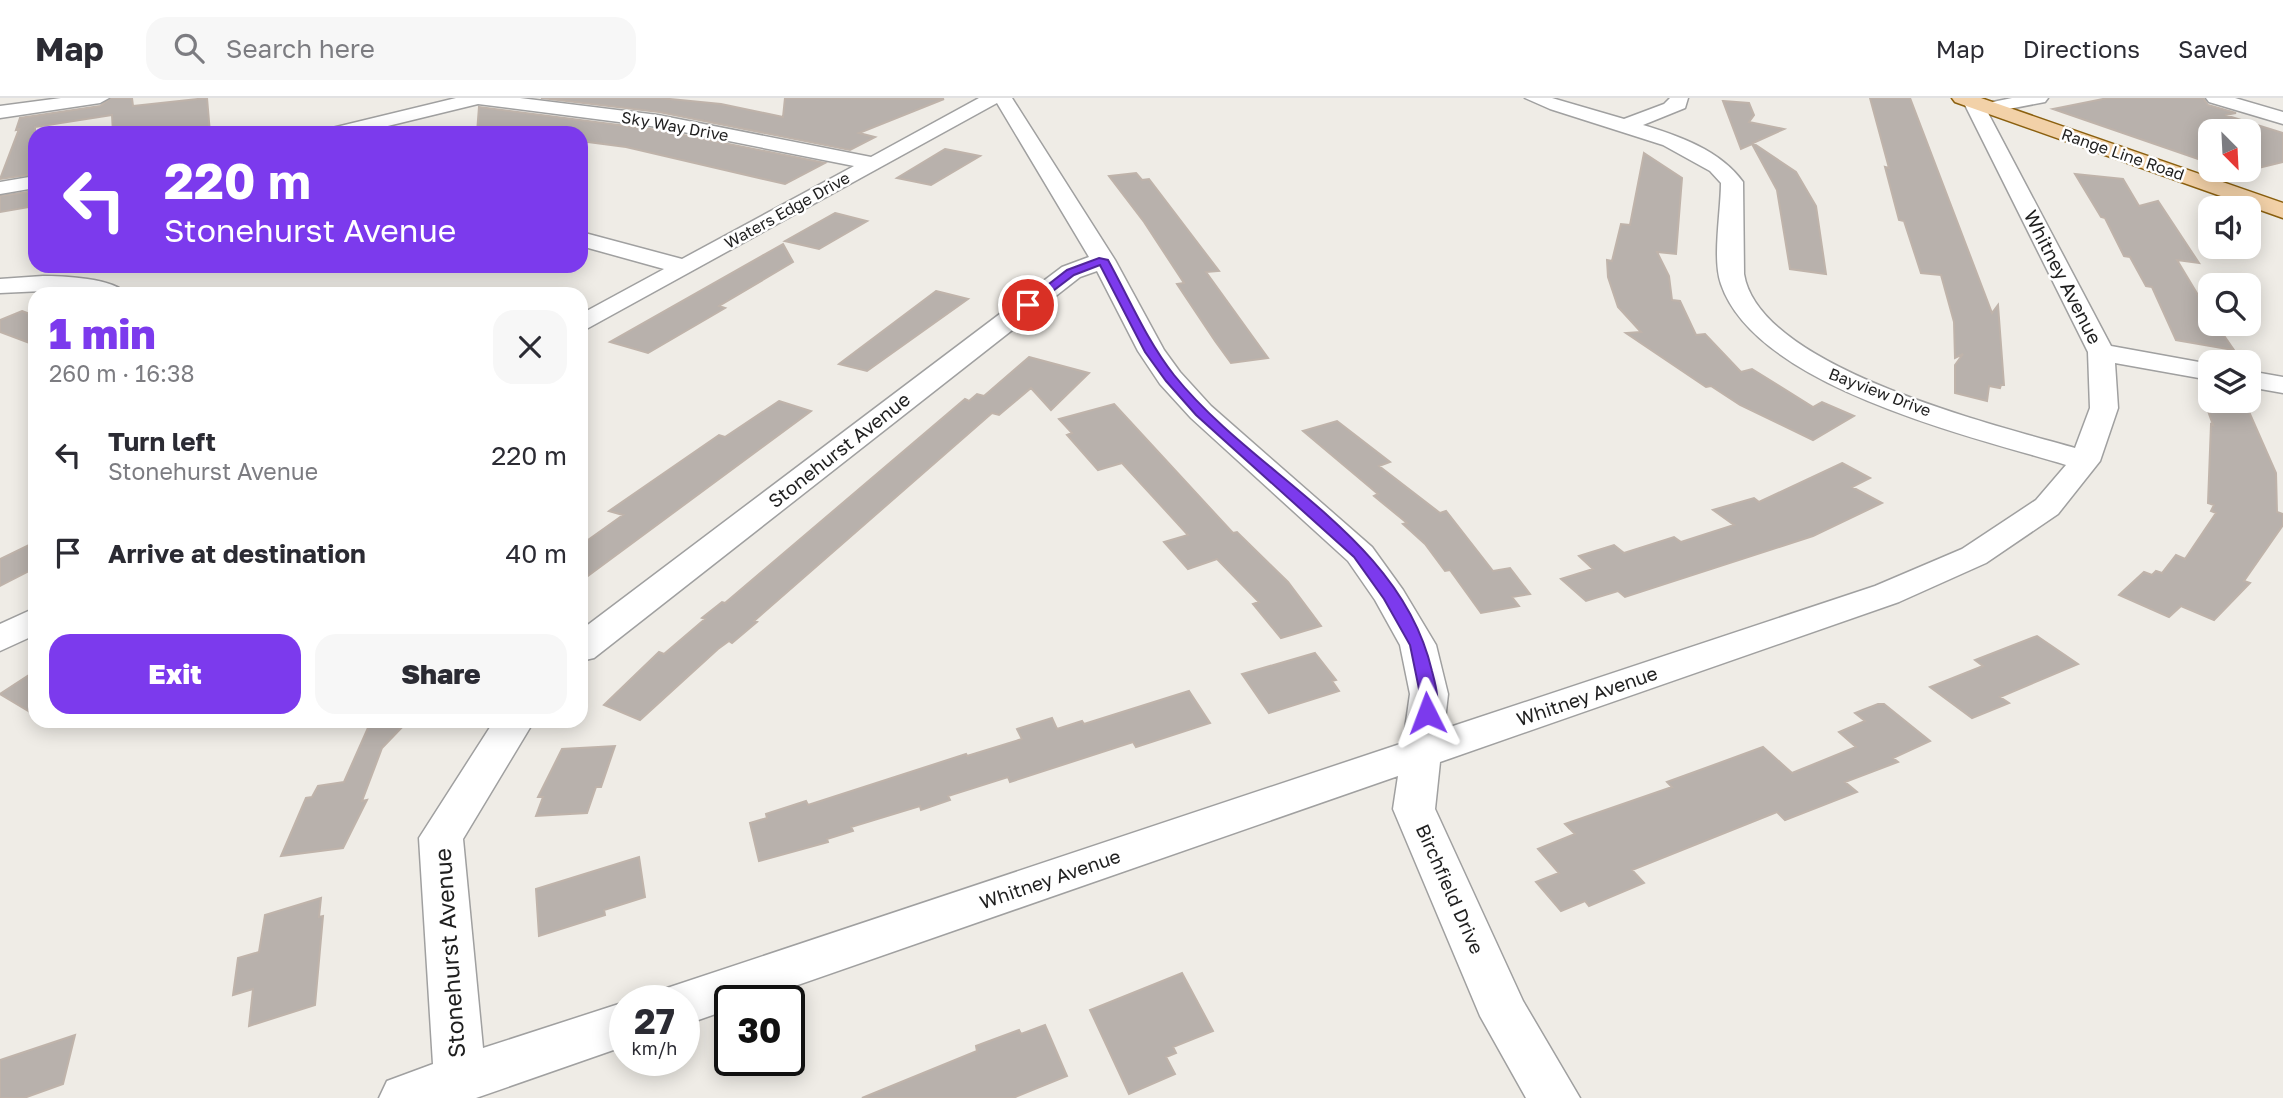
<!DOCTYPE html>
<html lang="en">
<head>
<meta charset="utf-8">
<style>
  :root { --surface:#fff; --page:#f7f7f7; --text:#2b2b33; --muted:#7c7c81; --line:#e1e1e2; --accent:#7c3aed }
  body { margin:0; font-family:"Golos Text",sans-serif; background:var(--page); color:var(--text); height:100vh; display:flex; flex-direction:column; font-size:26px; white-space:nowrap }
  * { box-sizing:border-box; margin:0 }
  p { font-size:23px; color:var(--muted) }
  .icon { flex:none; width:38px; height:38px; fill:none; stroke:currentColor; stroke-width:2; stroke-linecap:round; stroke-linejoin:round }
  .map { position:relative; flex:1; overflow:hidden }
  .details { position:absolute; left:28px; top:189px; width:560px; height:441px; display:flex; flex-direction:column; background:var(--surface); border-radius:21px; box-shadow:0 4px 18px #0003 }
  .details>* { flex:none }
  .banner { position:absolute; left:28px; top:28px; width:560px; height:147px; border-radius:21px; box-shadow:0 4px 18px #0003; background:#7c3aed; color:#fff; overflow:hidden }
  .needle { width:46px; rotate:156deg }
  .tools { position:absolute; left:2198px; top:21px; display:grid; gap:14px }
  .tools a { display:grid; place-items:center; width:63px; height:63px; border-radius:14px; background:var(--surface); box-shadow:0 4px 18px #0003; font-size:35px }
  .speed { position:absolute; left:609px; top:887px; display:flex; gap:14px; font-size:35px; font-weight:700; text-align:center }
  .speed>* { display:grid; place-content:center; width:91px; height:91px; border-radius:50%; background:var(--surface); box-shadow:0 4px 18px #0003; line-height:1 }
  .speed small { font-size:18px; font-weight:400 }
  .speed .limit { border:4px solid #111; border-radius:10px; background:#fff; color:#111 }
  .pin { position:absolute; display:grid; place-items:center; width:60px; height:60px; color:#fff; margin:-30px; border:4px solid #fff; border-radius:50%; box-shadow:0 2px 7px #0007 }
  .me { position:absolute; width:77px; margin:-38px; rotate:357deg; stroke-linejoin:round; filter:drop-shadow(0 0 5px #0008) }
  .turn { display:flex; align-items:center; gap:24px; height:147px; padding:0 21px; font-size:32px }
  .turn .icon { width:91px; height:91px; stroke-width:2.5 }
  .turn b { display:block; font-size:49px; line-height:60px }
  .round { display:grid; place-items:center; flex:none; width:74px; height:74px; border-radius:21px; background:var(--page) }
  .summary { display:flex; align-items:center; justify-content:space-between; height:119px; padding:0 21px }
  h1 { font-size:42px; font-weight:800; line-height:52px; color:var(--accent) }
  .button { display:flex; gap:14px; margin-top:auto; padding:14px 21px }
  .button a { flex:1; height:80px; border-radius:21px; background:var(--accent); color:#fff; font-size:28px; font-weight:800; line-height:80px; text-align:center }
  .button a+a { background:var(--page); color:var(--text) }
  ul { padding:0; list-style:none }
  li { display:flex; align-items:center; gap:21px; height:98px; padding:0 21px }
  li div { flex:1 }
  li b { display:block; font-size:26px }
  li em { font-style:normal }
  header { display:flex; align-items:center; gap:42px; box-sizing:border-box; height:98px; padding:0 35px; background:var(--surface); border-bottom:2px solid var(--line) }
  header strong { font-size:33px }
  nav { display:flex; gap:38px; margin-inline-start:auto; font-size:24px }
  .search { width:490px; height:63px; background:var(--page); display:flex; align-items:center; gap:18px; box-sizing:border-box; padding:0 24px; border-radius:21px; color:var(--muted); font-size:26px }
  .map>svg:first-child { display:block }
  .building { fill:#b8b1ac; stroke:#bfb3aa; stroke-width:2 }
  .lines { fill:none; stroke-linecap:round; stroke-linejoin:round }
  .minor-casing { stroke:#a0a0a0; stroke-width:3 }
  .major-casing { stroke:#8b600f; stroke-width:3 }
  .minor { fill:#fff; fill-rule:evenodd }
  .major { fill:#f2d1a8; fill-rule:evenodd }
  .route { fill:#7c3aed; stroke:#51269a; stroke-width:2 }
  .labels { text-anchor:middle; stroke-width:5; stroke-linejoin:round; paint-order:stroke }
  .far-street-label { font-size:16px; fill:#1f1f1f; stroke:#fff }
  .street-label { font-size:19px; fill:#1f1f1f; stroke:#fff }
  .near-street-label { font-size:23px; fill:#1f1f1f; stroke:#fff }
</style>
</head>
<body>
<header>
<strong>Map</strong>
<div class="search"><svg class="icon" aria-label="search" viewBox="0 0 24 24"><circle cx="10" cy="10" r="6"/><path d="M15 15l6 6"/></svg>Search here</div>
<nav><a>Map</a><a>Directions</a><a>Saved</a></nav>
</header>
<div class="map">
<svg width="2283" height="1000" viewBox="0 0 2283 1000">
  <rect width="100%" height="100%" fill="#efece6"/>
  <path class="building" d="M111 0H132L133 8 207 0 210 35H113L112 17 35 29V76L0 81 19 31 16 32 20 20 100 8Z
    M541 0H660L721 6 783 19 785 0 944 1 859 35 875 39 850 52 659 14Z
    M1870 0H1910L1992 215 1998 207 2004 287H2001L2000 290 1989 288 1987 303 1955 295V267L1963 256 1955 260 1954 224 1941 177 1921 175 1904 123 1899 122 1885 69 1889 70Z
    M2108 0H2203L2208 7 2236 15 2225 17 2283 35V64L2238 75 2229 72H2249V33H2210V65L2053 11Z
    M1723 3 1749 5 1754 17 1749 24 1784 31 1753 45 1796 74 1816 108 1826 176 1790 171 1777 92 1752 46 1741 51Z
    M479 9 658 32 825 65 785 86 626 49 581 43V35H477Z
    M945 51 980 58 931 87 897 80Z
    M1644 55 1682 80 1676 156 1657 154 1669 178 1672 202 1680 203 1696 237 1705 236 1741 274 1752 271 1813 309 1822 304 1854 318 1813 342 1740 307 1711 288 1706 289 1626 235 1641 234 1618 209 1608 179 1607 162 1612 163 1621 126 1630 127Z
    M1136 75 1142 82 1149 81 1219 173 1206 174 1268 260 1231 265 1215 243 1177 186 1184 185 1144 124 1109 78Z
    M2075 76 2123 81 2139 108 2158 103 2199 165 2177 162 2210 217V226H2216L2234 252 2176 242 2152 189 2146 188 2130 159 2124 158 2105 120 2101 119Z
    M35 93V108L0 114V98Z
    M835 115 867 123 819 151 785 143Z
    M783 146 793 164 719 208 725 210 648 255 610 244Z
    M936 193 968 201 867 273 839 266Z
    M22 213 35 218V247L0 234V222Z
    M1029 259 1089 275 1051 312 1031 290 999 317 992 315 754 523 757 524 732 545 729 543 718 551 640 622 604 607 659 554 664 556 705 521 702 520 722 504 725 505 965 301 969 303 977 296 984 298Z
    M2203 299 2246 307 2276 375 2277 414 2283 416V427L2244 483 2250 485 2214 522 2181 508 2169 519 2119 497 2144 474 2152 477 2156 473 2162 475 2176 457 2185 461 2216 415 2211 413 2214 407 2208 405 2211 326 2213 327Z
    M779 303 811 313 581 483V447L623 417 609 413 719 337 725 339Z
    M1114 306 1233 435 1237 434 1288 484 1321 528 1281 540 1253 506 1259 504 1217 461 1188 471 1164 444 1188 437 1122 365 1098 372 1067 337 1072 335 1059 321Z
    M1337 323 1390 364 1379 368 1440 415 1446 413 1493 473 1510 470 1530 496 1512 499 1519 508 1481 515 1450 472 1445 473 1425 446 1403 426 1407 425 1374 398 1378 396 1303 333Z
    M1842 365 1870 380 1852 389 1882 405 1813 438 1625 499 1618 493 1586 503 1561 481 1593 471 1579 458 1614 447 1624 455 1674 439 1681 444 1734 427 1713 412 1754 400 1759 404Z
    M35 444V470L0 488V461Z
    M2037 538 2078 566 2000 599 2009 605 1972 620 1930 589 1983 568 1975 562Z
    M1315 555 1336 582 1332 583 1339 593 1269 615 1242 576Z
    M35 573V617L0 596Z
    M1189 593 1210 625 1136 649 1133 644 1010 684 1008 679 948 698 950 702 921 712 920 708 851 729 853 733 827 741 828 744 759 763 750 725 767 720 766 716 806 703 808 707 966 656 967 658 1022 641 1017 631 1052 620 1057 631 1082 623 1084 626Z
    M1878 606H1884L1930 643 1893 660 1898 664 1845 684 1857 694 1785 722 1777 714 1632 772 1644 785 1589 808 1585 803 1561 813 1536 784 1559 775 1538 751 1575 736 1565 726 1672 689 1667 684 1763 649 1792 675 1856 649 1839 634 1865 623 1855 615Z
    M371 623H408L382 650 362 703 367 702 343 750 281 758 306 700 312 699 318 688 344 684Z
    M615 648 601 689H596L587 715 536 718 543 699H538L562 651Z
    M639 759 645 799 604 812 605 817 539 838 536 791Z
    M321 800 319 819 323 818 315 907 249 928 253 891 233 897 238 860 259 854 265 817Z
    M1182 875 1213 933 1173 949 1176 955 1166 959 1175 976 1129 996 1090 912Z
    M1045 927 1067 978 1013 1000H862L977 953 976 948 1019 932 1021 936Z
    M75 937 63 986 24 1000H0V962Z"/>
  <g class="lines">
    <defs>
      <path id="minor" d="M61 0H109L100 5 0 20V8Z
        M456 0H520L658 17 871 59 979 0H1012L1115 162 1164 252 1180 274 1211 308 1372 449 1403 492 1436 547 1448 596 1444 631 1875 488 1962 451 2036 402 2066 367C1971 338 1756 289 1721 186 1712 161 1721 113 1721 85L1710 73 1663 47 1550 11 1525 0H1552L1624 21 1664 6 1670 0H1688L1685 10 1643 27C1679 38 1720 52 1743 84L1744 176C1759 270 1995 327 2075 350L2090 310 2088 254 1963 3 1965 0H1979L1983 6 2012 0H2048L2045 4 1988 15 2111 248 2210 266V282L2115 265 2118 310 2100 363 2058 416 1986 465 1899 504 1440 664 1435 711 1523 903 1580 1000H1526L1480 918 1393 711 1398 678 752 903H730V911L684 927V903H661L667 890 1403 645 1410 596 1400 547 1375 502 1348 463 1191 320 1160 286 1138 253 1097 173 1080 179 594 560 581 563V532L1062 169 1089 159 997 5 581 234V216L664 171 581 148V134L682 161 854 68 658 29 478 6 359 35H325L328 31Z
        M2206 0H2235L2283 14V26L2209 4Z
        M35 78V90L0 96V84Z
        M43 178C62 178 115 180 126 196L43 193 0 195V181Z
        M2249 273 2283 279V295L2249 289Z
        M35 510V537L0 553V526Z
        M494 623H534L463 741 483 950 625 904V948L476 1000H379L387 983 433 966 419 740Z"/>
      <path id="major" d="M1952 0H1981L2283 105V120L1955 4Z"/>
    </defs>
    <use href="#minor" class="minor-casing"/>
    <use href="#major" class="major-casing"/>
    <use href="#minor" class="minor"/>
    <use href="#major" class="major"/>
  </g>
  <path class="route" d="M1099 160 1108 162C1129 200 1147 243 1174 277 1255 378 1401 438 1432 573 1436 588 1441 605 1433 619H1421L1418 615 1420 596 1410 547 1384 501 1354 459 1196 317 1166 283 1145 254 1100 167 1074 177 1032 209 1022 207 1067 172Z"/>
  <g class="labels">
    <g class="far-street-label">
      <text transform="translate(675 28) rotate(10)" y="6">Sky Way Drive</text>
      <text transform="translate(2123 56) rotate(19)" y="6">Range Line Road</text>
      <text transform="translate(787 112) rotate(-29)" y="6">Waters Edge Drive</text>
      <text transform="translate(1880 294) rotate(21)" y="6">Bayview Drive</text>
    </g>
    <g class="street-label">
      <text transform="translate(2063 179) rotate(63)" y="7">Whitney Avenue</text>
      <text transform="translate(839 352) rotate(-38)" y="7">Stonehurst Avenue</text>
      <text transform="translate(1587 598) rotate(-19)" y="7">Whitney Avenue</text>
      <text transform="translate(1050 781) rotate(-19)" y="7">Whitney Avenue</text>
      <text transform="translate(1450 791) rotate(66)" y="7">Birchfield Drive</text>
    </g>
    <g class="near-street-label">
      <text transform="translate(450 855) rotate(-94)" y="8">Stonehurst Avenue</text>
    </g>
  </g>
</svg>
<div class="tools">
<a><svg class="needle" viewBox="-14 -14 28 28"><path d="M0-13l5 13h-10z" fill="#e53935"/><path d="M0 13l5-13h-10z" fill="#7c7c81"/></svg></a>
<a><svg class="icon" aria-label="sound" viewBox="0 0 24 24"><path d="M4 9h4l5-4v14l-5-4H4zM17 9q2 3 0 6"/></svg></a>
<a><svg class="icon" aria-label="search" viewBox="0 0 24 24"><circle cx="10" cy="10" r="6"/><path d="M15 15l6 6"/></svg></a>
<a><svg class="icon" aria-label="layers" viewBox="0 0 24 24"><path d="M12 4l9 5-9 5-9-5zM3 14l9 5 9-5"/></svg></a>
</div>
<div class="speed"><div>27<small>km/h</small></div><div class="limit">30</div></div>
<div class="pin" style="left:1028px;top:207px;background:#d93025"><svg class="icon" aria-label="arrive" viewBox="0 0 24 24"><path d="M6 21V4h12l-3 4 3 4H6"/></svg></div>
<svg class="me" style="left:1427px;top:615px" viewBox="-20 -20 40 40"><path d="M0-17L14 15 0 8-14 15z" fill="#7c3aed" stroke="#fff" stroke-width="4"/></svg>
<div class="banner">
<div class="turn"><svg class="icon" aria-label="left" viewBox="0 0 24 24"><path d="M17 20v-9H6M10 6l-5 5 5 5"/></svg><div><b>220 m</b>Stonehurst Avenue</div></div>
</div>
<section class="details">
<div class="summary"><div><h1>1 min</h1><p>260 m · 16:38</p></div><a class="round"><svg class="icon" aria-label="close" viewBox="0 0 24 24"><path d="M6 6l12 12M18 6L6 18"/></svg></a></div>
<ul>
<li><svg class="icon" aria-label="left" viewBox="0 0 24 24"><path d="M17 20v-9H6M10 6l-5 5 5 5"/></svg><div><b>Turn left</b><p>Stonehurst Avenue</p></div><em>220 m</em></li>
<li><svg class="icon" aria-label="arrive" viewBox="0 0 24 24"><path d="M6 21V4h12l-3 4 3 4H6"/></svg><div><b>Arrive at destination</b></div><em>40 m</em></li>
</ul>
<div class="button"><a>Exit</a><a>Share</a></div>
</section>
</div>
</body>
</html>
